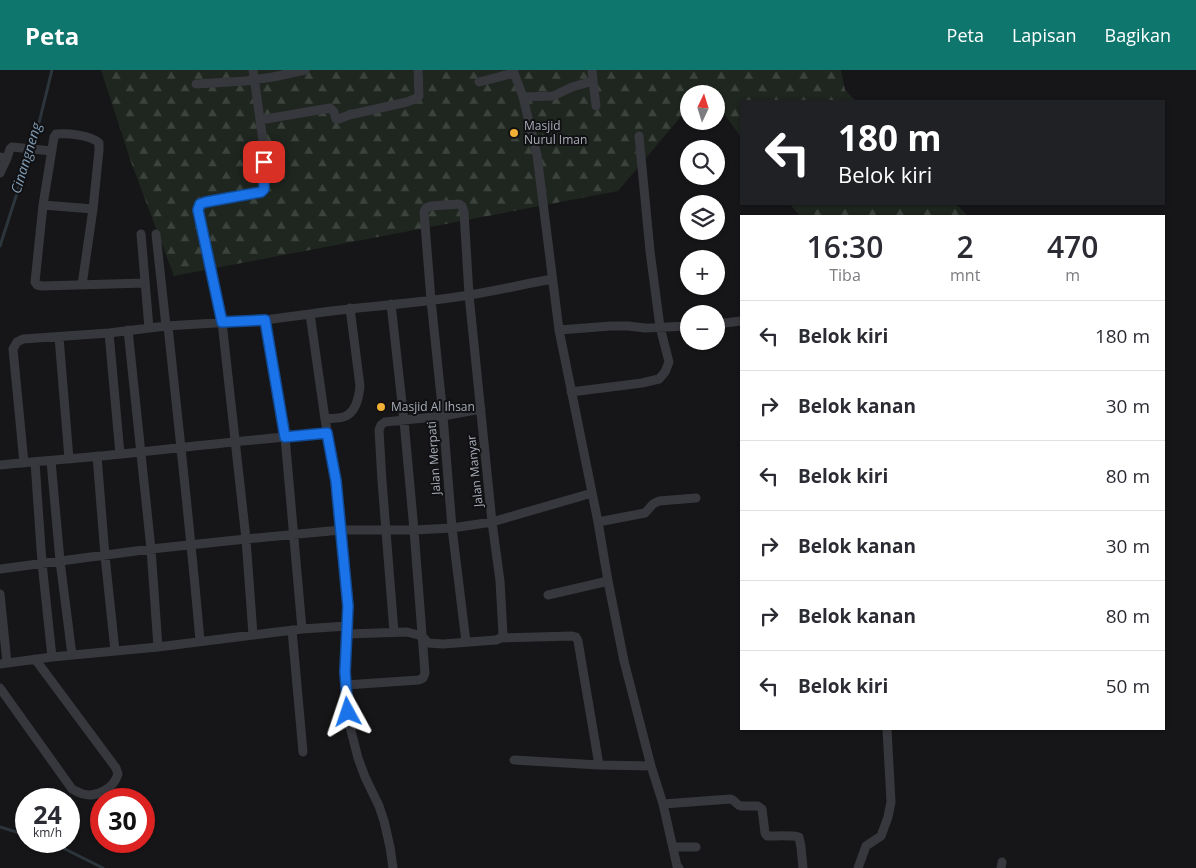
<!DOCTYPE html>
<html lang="id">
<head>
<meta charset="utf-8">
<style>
  :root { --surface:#fff; --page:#f7f7f7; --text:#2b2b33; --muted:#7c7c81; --line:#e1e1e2; --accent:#0f766e }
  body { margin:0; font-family:"Open Sans",sans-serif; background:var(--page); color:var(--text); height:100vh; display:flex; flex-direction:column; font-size:19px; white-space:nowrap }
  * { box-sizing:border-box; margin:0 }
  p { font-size:16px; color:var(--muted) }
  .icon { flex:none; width:28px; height:28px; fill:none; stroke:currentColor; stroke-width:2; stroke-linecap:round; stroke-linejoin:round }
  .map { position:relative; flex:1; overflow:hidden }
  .side { position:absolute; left:740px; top:145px; width:425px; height:515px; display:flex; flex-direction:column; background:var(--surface); border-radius:0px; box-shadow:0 1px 4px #0004 }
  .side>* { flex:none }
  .guide { position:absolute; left:740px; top:30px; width:425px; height:105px; border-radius:0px; box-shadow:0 1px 4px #0004; background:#202124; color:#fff; overflow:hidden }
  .needle { width:32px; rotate:4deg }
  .buttons { position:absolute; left:680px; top:15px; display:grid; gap:10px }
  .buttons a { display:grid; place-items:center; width:45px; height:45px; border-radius:50%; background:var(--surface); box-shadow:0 1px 4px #0004; font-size:25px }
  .speed { position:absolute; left:15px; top:718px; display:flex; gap:10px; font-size:25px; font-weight:700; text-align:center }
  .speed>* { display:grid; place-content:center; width:65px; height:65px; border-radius:50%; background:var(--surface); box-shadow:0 1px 4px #0004; line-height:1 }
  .speed small { font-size:12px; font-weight:400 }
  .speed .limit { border:8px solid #d22; background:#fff; color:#111 }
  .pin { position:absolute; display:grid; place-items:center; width:42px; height:42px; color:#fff; margin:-21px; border-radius:10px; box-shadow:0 2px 8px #0006 }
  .me { position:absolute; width:55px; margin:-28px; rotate:355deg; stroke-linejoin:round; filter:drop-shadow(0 0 4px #0008) }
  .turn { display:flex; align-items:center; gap:18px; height:105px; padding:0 15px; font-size:22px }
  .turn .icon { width:65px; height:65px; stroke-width:2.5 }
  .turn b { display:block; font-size:35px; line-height:42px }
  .eta { display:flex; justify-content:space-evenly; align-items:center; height:85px; text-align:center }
  .eta b { font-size:30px; font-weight:600; line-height:35px }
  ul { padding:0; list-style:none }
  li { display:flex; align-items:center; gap:15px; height:70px; padding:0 15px; border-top:1px solid var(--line) }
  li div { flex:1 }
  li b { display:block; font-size:19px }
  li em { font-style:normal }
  header { display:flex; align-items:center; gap:30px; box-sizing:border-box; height:70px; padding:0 25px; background:var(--accent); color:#fff }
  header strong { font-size:24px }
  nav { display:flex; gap:28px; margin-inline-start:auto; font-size:18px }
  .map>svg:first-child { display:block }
  .forest { fill:url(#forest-firs) }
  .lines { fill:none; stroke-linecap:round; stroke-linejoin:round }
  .stream { stroke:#2c353c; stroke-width:3 }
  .street { stroke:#37383d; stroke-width:9 }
  .route-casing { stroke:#114b97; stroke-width:12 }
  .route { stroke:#1a73e8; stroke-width:9 }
  .poi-dot { fill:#f2b134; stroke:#111113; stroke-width:2 }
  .labels { text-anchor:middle; stroke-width:4; stroke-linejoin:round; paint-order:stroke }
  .poi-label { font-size:12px; fill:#a8adb8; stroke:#111113; text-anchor:start }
  .street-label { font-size:12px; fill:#a8adb8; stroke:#111113 }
  .water-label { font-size:14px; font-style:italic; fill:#7f9bb3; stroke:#111113 }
</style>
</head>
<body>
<header>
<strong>Peta</strong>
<nav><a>Peta</a><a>Lapisan</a><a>Bagikan</a></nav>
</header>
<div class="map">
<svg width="1196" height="798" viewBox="0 0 1196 798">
  <defs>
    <pattern id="forest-firs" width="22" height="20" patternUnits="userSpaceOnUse" patternTransform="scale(1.25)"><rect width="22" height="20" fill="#1e261f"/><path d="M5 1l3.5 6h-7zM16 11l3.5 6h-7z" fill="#3c433d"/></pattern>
  </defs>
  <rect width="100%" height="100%" fill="#161618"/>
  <path class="forest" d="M101 0H841L845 20 856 31H741V67L716 33V24H709L705 18 700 24H689V37L618 121 174 206 131 92Z
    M790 134H956L968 146H800Z"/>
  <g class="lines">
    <path class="stream" d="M0 176 37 61 52 0
      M0 757 26 765
      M49 771 103 798"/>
    <path class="street" d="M513 0 523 27 537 85 559 260 598 452 608 511 624 591 651 696 663 734 677 796 679 798
      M593 11 596 36
      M479 12 514 3
      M196 14 245 11 273 7 305 0
      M523 27 553 26 572 17 593 11 592 0
      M260 50 330 38 334 42 336 49H339L349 45 407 32 417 28 419 26 418 0
      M0 87 7 88 10 79 12 77 52 81
      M0 103 7 88
      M43 135 93 139
      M141 164 149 258
      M156 164 166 256
      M82 215 93 139 99 80V73C91 65 67 63 56 64L54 67 43 135 35 212 37 215 42 216 145 213
      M716 254 741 251
      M168 256C179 361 191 466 200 571
      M128 260 151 479 158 577
      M559 260 611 256H628L645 258 689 256
      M109 263 120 384
      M59 267 69 389
      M571 322 642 313 659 309 665 302 669 292 660 257 650 181 639 66
      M325 349C331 348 340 349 346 346 356 341 359 327 360 316L350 238
      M97 386 105 486 115 581
      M51 391 60 491 72 585
      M35 392 42 493 52 587
      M24 393 13 279 17 272 23 269 109 263 166 256 265 250 310 244
      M0 395C40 391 81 388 122 384 176 378 230 372 285 367L265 250
      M598 452 645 443 653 434 659 431 696 428
      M0 499 151 479 246 469 222 252 198 140 200 134 206 132 261 123 264 119V78L253 0
      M0 524 7 593
      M548 525 608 511
      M302 559 285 367 327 363
      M292 560 303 682
      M394 562 382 411 379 360 381 355 385 352 443 346 481 339
      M347 564 407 562 422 566 428 573 443 574 496 570 501 568 572 566 576 567 578 571 599 695
      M253 565 302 559 347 556
      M466 572 452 458 443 346 431 230 424 142 426 138 431 136 459 134 462 136 464 142 469 225 492 452 500 511 503 564 501 568
      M0 594 52 587 158 577 253 565 246 469 341 460H414L452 458 492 452 592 423
      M346 615 419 610 423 608 425 603 414 460 404 351 391 234
      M0 618 72 719C76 721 79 723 83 724 97 728 114 718 118 704L116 698 35 589
      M514 690 599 695 651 696
      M663 734 731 729C735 730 736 735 741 736H758L762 739 765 763 767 766C776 766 792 765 799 767L801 777 803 798
      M673 777H696
      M393 798 390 777 384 751 379 736 365 707 358 688 349 653 345 602 348 536 345 509 336 411 325 349 310 244C363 236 417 234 469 225 497 221 524 214 552 209
      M858 798 866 776 881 766 888 747 891 732 887 659
      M1001 798 1002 792"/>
  </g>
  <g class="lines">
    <defs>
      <path id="route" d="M264 92V119L261 122 206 132 200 134 198 140 222 252 265 250 285 367 327 363 336 411 348 536 345 602 348 642"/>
    </defs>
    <use href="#route" class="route-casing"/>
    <use href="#route" class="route"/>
  </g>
  <g class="poi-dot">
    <circle cx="514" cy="63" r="5"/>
    <circle cx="381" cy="337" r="5"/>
  </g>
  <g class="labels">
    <g class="poi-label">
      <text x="524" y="60">Masjid<tspan x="524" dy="14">Nurul Iman</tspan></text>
      <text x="391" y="341">Masjid Al Ihsan</text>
    </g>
    <g class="street-label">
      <text transform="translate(434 388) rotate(-94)" y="4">Jalan Merpati</text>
      <text transform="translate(475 401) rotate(-96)" y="4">Jalan Manyar</text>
    </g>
    <g class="water-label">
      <text transform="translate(26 88) rotate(-73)" y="5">Cinangneng</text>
    </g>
  </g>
</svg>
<div class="buttons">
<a><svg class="needle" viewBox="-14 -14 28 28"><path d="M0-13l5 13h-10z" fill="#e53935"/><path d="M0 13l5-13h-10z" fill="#7c7c81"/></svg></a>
<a><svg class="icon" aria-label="search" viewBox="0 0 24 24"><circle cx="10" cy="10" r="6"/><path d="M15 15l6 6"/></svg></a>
<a><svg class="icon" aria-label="layers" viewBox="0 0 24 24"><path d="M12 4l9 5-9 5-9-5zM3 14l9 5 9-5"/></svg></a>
<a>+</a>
<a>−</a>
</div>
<div class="speed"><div>24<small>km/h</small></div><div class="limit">30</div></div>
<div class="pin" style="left:264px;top:92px;background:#d93025"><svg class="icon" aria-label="arrive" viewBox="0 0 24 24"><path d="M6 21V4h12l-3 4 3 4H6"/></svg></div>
<svg class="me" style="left:348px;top:642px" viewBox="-20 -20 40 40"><path d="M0-17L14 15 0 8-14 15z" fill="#1a73e8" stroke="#fff" stroke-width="4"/></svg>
<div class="guide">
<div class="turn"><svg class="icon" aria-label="left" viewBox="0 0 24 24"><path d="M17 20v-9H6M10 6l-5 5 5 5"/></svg><div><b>180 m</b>Belok kiri</div></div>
</div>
<section class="side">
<div class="eta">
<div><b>16:30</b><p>Tiba</p></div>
<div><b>2</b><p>mnt</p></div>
<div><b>470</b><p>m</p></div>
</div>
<ul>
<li><svg class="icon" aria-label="left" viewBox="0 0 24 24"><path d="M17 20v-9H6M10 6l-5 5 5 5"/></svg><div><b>Belok kiri</b></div><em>180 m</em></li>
<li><svg class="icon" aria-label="right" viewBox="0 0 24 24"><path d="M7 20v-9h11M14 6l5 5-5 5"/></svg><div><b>Belok kanan</b></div><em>30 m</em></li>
<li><svg class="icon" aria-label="left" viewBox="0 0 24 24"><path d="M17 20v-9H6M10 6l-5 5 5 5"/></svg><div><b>Belok kiri</b></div><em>80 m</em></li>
<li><svg class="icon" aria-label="right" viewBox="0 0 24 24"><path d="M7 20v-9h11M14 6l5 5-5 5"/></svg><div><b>Belok kanan</b></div><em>30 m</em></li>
<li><svg class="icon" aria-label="right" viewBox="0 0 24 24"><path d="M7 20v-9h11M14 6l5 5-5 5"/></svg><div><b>Belok kanan</b></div><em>80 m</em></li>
<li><svg class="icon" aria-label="left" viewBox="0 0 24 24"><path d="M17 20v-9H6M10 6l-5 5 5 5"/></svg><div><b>Belok kiri</b></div><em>50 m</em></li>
</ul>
</section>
</div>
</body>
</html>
